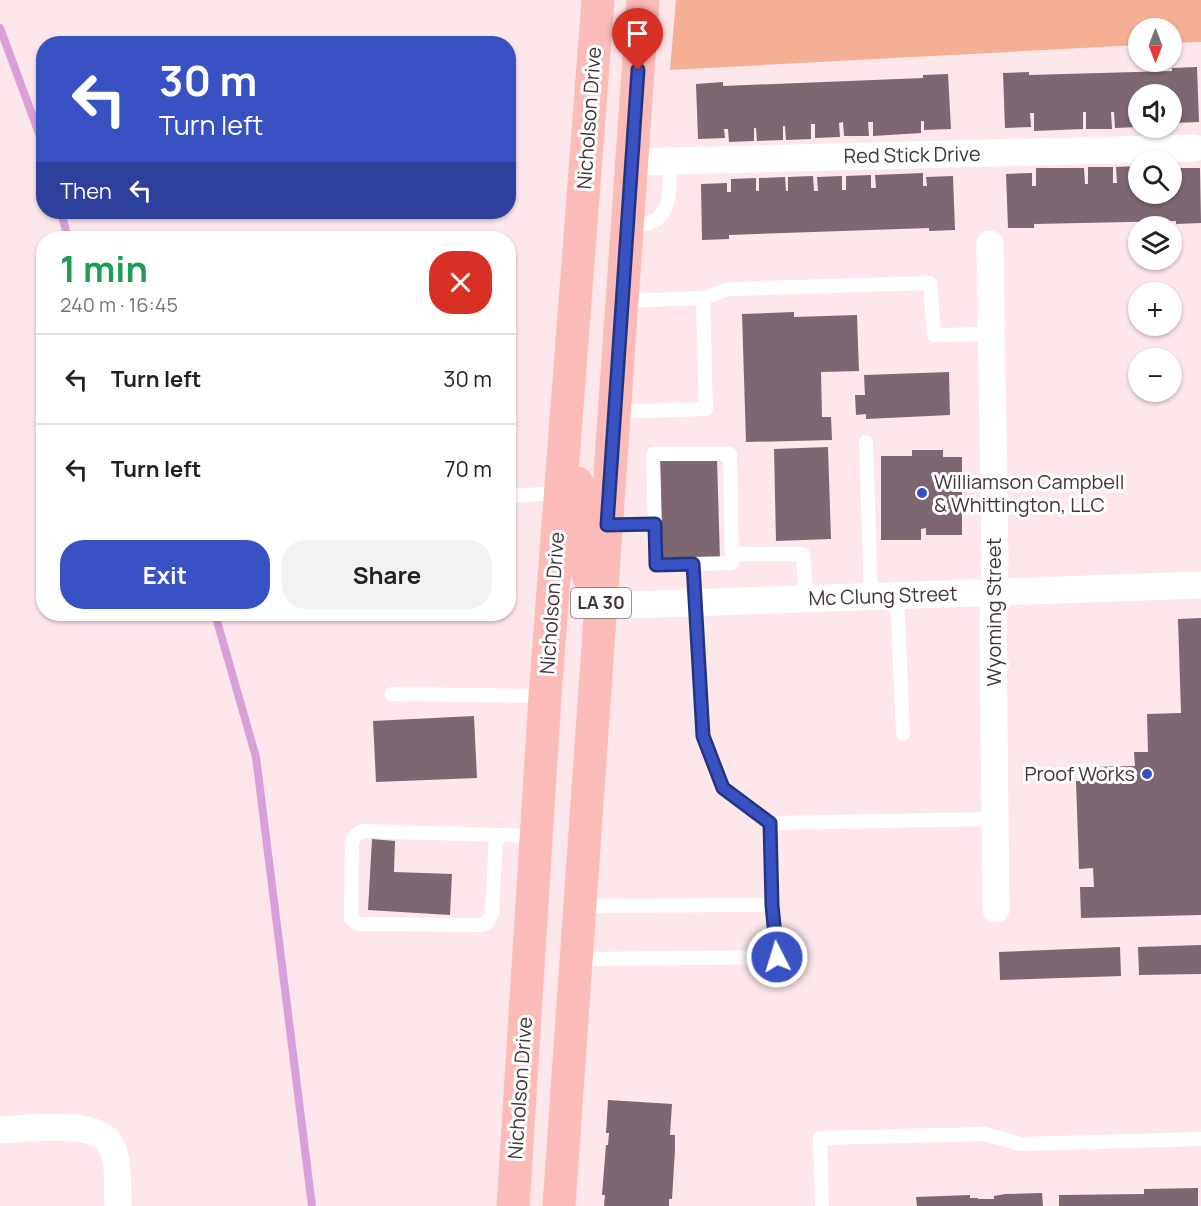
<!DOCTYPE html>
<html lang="en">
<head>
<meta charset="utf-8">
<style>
  :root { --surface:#fff; --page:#f2f2f2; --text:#202124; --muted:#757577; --line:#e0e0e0; --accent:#3851c3 }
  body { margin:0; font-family:Manrope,sans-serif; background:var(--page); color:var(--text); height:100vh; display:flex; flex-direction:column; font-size:22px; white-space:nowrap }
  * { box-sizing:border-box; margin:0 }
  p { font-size:20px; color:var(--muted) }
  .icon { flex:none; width:33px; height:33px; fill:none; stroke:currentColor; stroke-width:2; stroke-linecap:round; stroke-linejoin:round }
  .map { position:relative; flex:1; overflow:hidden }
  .details { position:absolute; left:36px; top:231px; width:480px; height:390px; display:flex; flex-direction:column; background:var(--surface); border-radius:24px; box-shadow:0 2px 4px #0004 }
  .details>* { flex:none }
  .banner { position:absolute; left:36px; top:36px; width:480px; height:183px; border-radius:24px; box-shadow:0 2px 4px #0004; background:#3851c3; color:#fff; overflow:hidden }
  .needle { width:39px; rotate:180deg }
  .buttons { position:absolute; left:1128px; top:18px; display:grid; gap:12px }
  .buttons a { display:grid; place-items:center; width:54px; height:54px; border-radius:50%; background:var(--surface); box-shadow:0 2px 4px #0004; font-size:30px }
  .pin { position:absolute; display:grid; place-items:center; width:51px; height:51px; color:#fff; margin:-62px -26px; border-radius:50% 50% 50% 0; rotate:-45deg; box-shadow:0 0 6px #0007 }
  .pin .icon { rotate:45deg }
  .me { position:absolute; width:66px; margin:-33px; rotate:355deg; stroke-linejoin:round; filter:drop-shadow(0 0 4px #0008) }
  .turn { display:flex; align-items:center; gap:21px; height:126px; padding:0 24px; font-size:27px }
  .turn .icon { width:78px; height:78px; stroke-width:2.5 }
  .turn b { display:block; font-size:42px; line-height:51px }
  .then { display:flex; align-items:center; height:57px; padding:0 24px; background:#0003; gap:12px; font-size:22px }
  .round { display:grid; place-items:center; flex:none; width:63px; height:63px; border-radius:24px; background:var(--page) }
  .overview { display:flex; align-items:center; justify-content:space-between; height:102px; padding:0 24px }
  h1 { font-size:36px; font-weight:700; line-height:45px; color:#1e9e55 }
  .primary-button { display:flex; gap:12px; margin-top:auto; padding:12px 24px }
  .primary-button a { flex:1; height:69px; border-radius:24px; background:var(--accent); color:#fff; font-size:24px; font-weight:700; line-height:69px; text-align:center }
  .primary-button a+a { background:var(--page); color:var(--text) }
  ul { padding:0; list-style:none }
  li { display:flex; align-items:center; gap:18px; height:90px; padding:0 24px; border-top:2px solid var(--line) }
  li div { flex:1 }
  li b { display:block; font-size:22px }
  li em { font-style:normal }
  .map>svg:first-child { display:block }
  .green { fill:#f5af94 }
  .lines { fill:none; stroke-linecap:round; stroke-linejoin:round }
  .stream { stroke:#d89fd9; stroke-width:8 }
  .building { fill:#7c6772 }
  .lane { stroke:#fff; stroke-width:14 }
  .street { stroke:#fff; stroke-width:27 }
  .primary { stroke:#fbbbb8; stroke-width:33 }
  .route-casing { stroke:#24357f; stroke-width:15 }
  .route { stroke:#3851c3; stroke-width:10 }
  .poi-dot { fill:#3851c3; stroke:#fff; stroke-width:2 }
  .labels { text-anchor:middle; stroke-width:6; stroke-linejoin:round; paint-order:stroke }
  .shield { fill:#fff; stroke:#797274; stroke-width:1.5 }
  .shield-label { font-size:18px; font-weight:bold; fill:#403538 }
  .street-label { font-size:20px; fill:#403538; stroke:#fff }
  .poi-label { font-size:20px; fill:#403538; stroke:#fff; text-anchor:start }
</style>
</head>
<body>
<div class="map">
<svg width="1201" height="1206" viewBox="0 0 1201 1206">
  <rect width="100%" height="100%" fill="#fde7eb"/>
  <path class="green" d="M676 0H1201V42L1172 43V28H1138V45L670 70Z"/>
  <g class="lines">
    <path class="stream" d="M0 28 44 147
      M61 212 68 238
      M215 614 256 757 312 1206"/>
  </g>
  <path class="building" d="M1197 67 1199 122 1173 123 1172 94H1138V127L1115 128 1114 112H1111L1112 129H1086V112H1083V129L1034 131V113H1030L1031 127 1005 128 1003 73 1029 72V75L1172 71V68Z
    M948 74 951 129 924 130V121H921V133L873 136V122H868L869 136H844L843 122 839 123 840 137 815 138V124H811V139L786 140 785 126H783V140L757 141 756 128H754V141L729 142 728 129H724L725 138 698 139 696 84 723 82V86L923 78V75Z
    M1138 166V194H1172V182H1175V168H1200L1201 223 1176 224V221L1034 224V228H1008L1006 174 1032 173V186H1036V168H1084L1085 184H1088V167H1113V183H1117L1116 167Z
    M923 173V186H927L926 177 953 176 955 230 929 231V228L729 235V239L702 240 701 184 727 183V192H731V179L756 178V191H759V178L785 177 786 191H788V177L813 176 814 191H818L817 177 842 176V190H846V176L871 175V188H876L875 175Z
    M794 312V317L857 315 859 371 821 372 822 417H831L832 440 746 442 742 314Z
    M949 372 950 415 866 419V414L856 415 855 395H865L864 375Z
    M828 447 831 539 776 541 774 449Z
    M912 450H943V457H962V535H926V528L921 529V540H881V456H912Z
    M717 459 720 559 660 560 657 460Z
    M1201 618V915L1081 918 1080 887H1094L1093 868 1079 869 1076 781H1092V767L1135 766 1134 752H1148L1147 714 1181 713 1178 619Z
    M474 716 477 778 376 782 373 721Z
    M372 839 395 841 394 872 452 874 450 915 368 910Z
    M1201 945V974L1139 975 1138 947Z
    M1120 947 1121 976 1000 980 999 952Z
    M608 1100 672 1104 670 1135H675V1150L672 1199H669V1206H604L605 1195H602L606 1145H608L609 1133H606Z
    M1198 1188V1206H1059V1195L1144 1194V1189Z
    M1042 1193 1043 1206H917L916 1197 970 1195V1198H978V1199H994V1196L1005 1194Z"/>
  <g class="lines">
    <path class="lane" d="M628 227C636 225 649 225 656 220 673 207 669 180 670 161
      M703 298 729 289 930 283 934 335 991 334
      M615 412 706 409 703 298 623 301
      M866 442 871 597
      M508 496 560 493
      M607 525 655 524
      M732 554H803L806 599
      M693 564 732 563 730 454H653L656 565 693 564 703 736 723 788 770 823 772 905
      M897 596 903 734
      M392 694 545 696
      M770 823 995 819
      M496 835 492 914 488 922 483 925 357 924 351 918 352 842 356 835 362 831 537 836
      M577 959 777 957 772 905 580 906
      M822 1206 820 1138 985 1134 1021 1144 1201 1139"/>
    <path class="street" d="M631 162 1194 148
      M990 244 995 559 993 624 996 909
      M601 606 1201 585
      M0 1130C26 1129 92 1119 109 1142 120 1159 117 1186 118 1206"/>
    <path class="primary" d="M577 483 584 565 593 586
      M513 1206 545 696 598 0
      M559 1206 643 0"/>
  </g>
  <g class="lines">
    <defs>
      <path id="route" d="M638 70 607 525 655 524 656 565 693 564 703 736 723 788 770 823 772 905 777 957"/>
    </defs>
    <use href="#route" class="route-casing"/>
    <use href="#route" class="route"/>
  </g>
  <g class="poi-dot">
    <circle cx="922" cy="493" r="6"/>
    <circle cx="1147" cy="774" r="6"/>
  </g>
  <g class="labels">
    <rect class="shield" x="571" y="588" width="60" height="30" rx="4.5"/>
    <g class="shield-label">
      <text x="601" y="609">LA 30</text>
    </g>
    <g class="street-label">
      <text transform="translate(589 118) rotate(-86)" y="7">Nicholson Drive</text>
      <text transform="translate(912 155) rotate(-1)" y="7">Red Stick Drive</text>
      <text transform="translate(883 596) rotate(-2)" y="7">Mc Clung Street</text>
      <text transform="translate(552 603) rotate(-86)" y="7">Nicholson Drive</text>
      <text transform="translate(994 612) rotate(-90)" y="7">Wyoming Street</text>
      <text transform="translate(520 1088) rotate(-86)" y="7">Nicholson Drive</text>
    </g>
    <g class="poi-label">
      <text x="934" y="489">Williamson Campbell<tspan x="934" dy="23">&amp; Whittington, LLC</tspan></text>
      <text x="1135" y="781" text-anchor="end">Proof Works</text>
    </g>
  </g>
</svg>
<div class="buttons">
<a><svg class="needle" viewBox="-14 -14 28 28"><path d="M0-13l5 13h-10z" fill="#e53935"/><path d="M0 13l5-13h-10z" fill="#757577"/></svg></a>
<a><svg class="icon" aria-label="sound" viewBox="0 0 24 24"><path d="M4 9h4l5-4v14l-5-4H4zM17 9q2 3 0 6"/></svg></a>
<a><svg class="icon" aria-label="search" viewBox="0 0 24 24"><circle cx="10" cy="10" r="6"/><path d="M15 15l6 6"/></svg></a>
<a><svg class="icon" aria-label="layers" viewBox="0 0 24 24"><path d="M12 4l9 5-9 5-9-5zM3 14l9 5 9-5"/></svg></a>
<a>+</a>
<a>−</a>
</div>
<div class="pin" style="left:638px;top:70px;background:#d93025"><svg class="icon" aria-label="arrive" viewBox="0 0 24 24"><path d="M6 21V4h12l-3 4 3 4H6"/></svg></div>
<svg class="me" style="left:777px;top:957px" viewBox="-20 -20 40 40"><circle r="17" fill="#3851c3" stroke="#fff" stroke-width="3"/><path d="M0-11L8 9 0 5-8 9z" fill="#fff"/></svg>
<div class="banner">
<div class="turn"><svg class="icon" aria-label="left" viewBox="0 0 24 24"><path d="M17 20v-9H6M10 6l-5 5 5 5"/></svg><div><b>30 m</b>Turn left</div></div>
<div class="then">Then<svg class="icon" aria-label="left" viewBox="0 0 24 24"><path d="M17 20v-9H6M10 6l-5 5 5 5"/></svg></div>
</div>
<section class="details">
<div class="overview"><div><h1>1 min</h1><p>240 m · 16:45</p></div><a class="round" style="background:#d93025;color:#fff"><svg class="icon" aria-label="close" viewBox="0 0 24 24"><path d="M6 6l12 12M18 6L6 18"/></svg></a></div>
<ul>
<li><svg class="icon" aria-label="left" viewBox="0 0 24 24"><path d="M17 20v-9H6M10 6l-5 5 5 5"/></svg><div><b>Turn left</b></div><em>30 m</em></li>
<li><svg class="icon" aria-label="left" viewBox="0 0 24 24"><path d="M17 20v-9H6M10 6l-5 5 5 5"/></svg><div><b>Turn left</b></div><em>70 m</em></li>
</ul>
<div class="primary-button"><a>Exit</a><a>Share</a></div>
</section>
</div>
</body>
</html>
